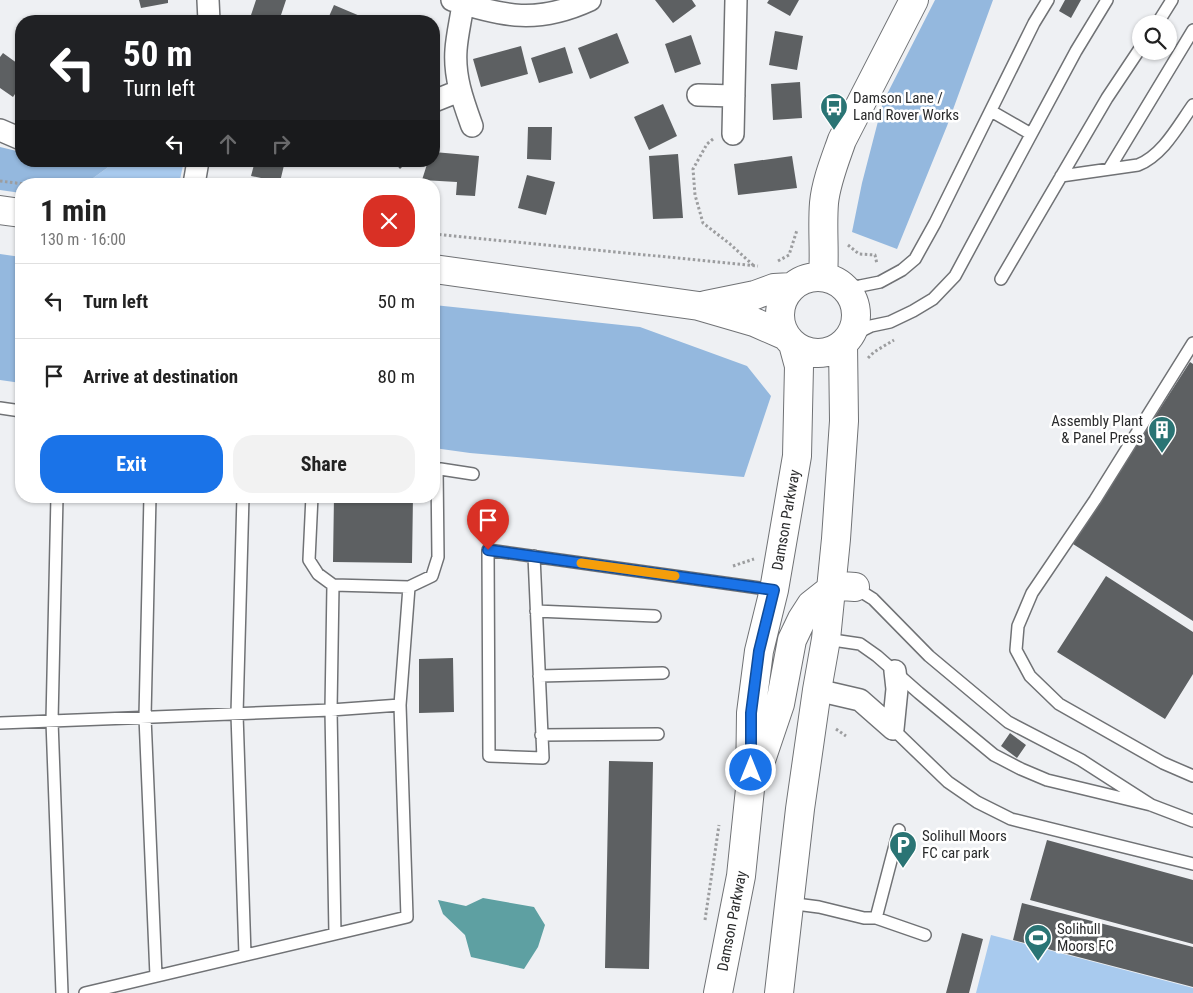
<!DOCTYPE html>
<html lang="en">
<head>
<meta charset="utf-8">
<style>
  :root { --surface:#fff; --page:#f2f2f2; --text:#222; --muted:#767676; --line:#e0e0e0; --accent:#1a73e8 }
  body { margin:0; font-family:"Roboto Condensed",sans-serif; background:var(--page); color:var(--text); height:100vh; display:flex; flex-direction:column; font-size:19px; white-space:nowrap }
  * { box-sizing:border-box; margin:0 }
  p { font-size:16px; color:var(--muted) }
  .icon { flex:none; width:28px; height:28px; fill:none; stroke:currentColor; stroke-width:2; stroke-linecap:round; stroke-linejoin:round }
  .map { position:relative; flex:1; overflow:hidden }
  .sheet { position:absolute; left:15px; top:178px; width:425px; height:325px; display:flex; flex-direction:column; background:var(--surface); border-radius:20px; box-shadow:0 1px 4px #0004 }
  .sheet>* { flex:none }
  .top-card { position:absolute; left:15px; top:15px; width:425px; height:152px; border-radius:20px; box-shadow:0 1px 4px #0004; background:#202124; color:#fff; overflow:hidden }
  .buttons { position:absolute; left:1132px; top:15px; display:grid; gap:10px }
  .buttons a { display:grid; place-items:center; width:45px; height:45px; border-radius:50%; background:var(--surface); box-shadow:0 1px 4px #0004; font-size:25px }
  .pin { position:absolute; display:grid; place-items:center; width:42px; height:42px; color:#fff; margin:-51px -21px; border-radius:50% 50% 50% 0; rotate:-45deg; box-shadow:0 0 5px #0007 }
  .pin .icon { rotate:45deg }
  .me { position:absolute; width:55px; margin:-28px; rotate:0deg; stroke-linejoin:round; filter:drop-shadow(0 0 4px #0008) }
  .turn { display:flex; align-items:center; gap:18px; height:105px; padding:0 25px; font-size:22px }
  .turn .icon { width:65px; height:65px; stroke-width:2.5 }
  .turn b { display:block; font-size:35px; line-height:42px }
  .lanes { display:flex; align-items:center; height:48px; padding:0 25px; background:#0003; justify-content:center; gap:25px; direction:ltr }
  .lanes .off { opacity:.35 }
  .round { display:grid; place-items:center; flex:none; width:52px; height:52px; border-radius:20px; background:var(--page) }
  .overview { display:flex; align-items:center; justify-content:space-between; height:85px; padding:0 25px }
  h1 { font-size:30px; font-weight:700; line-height:38px }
  .button { display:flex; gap:10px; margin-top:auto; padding:10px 25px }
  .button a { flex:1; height:58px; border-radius:20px; background:var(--accent); color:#fff; font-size:20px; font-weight:700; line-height:58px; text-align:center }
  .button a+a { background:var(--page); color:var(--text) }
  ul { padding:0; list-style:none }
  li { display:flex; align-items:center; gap:15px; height:75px; padding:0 25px; border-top:1px solid var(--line) }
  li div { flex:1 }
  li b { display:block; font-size:19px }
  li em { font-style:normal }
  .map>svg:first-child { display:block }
  .green { fill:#a8caee }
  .forest { fill:#94b8de }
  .water { fill:#5ea0a2 }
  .building { fill:#5d6062 }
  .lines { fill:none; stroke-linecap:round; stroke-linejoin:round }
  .service-casing { stroke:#707275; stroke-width:14 }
  .minor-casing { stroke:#707275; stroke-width:24 }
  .tertiary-casing { stroke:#707275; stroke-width:30 }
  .path { stroke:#9c9d9f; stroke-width:3; stroke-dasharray:2.5 2.5; stroke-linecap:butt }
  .service { stroke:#fff; stroke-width:11 }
  .minor { stroke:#fff; stroke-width:21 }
  .tertiary { stroke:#fff; stroke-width:28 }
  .route-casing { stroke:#114b97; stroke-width:12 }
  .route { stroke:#1a73e8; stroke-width:9 }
  .slow { stroke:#f59e0b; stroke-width:9 }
  .labels { text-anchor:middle; stroke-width:5; stroke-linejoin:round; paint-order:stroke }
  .poi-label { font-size:15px; fill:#2a2b2c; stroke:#fff; text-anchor:start }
  .street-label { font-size:15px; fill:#2a2b2c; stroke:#fff }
</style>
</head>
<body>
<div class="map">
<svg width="1193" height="993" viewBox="0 0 1193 993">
  <rect width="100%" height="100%" fill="#eef0f3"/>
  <path class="green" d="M108 161H184L179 184H85L107 168Z
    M991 935 1193 988V993H976Z"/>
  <path class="forest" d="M935 0H993L947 126 897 249 852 232 862 183 883 102Z
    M0 147 21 152V161H108L107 168 85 184H21V193L0 190Z
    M0 254 21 257V383L0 380Z
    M434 305 640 327 747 366 771 396 744 477 470 453 434 448Z"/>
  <path class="water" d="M483 898 534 907 545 925 538 947 524 969 471 957 465 935 443 914 438 900 466 906Z"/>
  <path class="building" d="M139 0H168V3L141 8Z
    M256 0H286L279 21H271L251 15Z
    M655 0H692L696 6 673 23Z
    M769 0H799L790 16 767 3Z
    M1065 0H1081L1071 18 1059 11Z
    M334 5 367 19 366 21H327Z
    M775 31 803 36 797 70 769 65Z
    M617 33 629 63 590 79 578 48Z
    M691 35 701 64 675 73 665 44Z
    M521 46 528 74 481 87 473 59Z
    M565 47 573 73 539 83 531 58Z
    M3 53 21 66V85L13 97 0 88V57Z
    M800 82 802 118 773 120 771 84Z
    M663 104 677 136 649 150 634 117Z
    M528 127H552L551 160 527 159Z
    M434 152 479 156 475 196 456 195 457 182 422 180 428 161H434Z
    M678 154 683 218 653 219 649 156Z
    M792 156 797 188 738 195 734 164Z
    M255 161H285L280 182 251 176Z
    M393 161H408L400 169Z
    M527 175 555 182 546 215 518 208Z
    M1190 362 1193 364V621L1073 544Z
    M334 496H413L412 563 333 562Z
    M1106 576 1193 632V674L1165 719 1057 652Z
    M453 658 454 712 419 713V659Z
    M1010 733 1026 745 1017 758 1001 746Z
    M609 761 653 762 649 969 605 968Z
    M1047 840 1193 880V944L1030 900Z
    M1022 903 1193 947V987L1013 940Z
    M962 933 983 939 969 993H946Z"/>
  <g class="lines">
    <defs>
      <path id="service" d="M1157 24 1172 0
        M991 111 1031 134
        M1109 169 1193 30
        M1061 176 1138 165C1163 155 1178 126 1193 105
        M1001 279 1107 98 1141 47
        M844 287 860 286 880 282 902 270 915 259 935 223 1034 23 1048 0
        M849 337 871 326 890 322 913 311 933 299 955 276 1076 51 1107 0
        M1193 343 1095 500 1032 593 1018 626 1016 650 1030 676 1059 704 1163 763 1193 776
        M0 408 21 411
        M434 468 473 474
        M57 496 52 721 62 993
        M150 496 145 717 156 976
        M243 496 237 714 245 955
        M312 496 309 560 318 574 333 585 409 587 432 576 438 557 437 468
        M534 556 543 758 489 756 488 550 774 590
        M333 585 331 710 335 934
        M854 587 873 599 929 656 1008 722 1081 760 1151 805
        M536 611 655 616
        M826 639 860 644 877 656 919 693 994 755 1021 769 1047 780 1151 805 1193 821
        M539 676 663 673
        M0 723 331 710 400 705 409 587
        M893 729 948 782 977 802 1011 819 1193 864
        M541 735 658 734
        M788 903 819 907 864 918H876L925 935
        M876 918 899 830
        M85 993 407 917 400 705"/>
      <path id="minor" d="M208 0 209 21
        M452 0C504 17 538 24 590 0
        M463 4C461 19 457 35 456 50 454 77 463 101 472 126
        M698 95 734 96
        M434 101 459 91
        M0 130 21 139
        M733 134 736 0
        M194 184 198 161
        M817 690 860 700 893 729
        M893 729 897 689 895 671"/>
      <path id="tertiary" d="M0 210 21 213
        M434 269 699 306 754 322 786 336
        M823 277C825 252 822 228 824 203 826 182 835 160 842 140L914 0
        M780 315a38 38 0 1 1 76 0a38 38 0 1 1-76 0Z
        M706 305 755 295 774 288 792 287
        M758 769 780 704 792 640 802 619 811 605 830 590 841 586 855 587
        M718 993 741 876 750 789 751 713 759 651 774 590 797 456 799 366 793 344
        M779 993 800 809 817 690 826 639 836 539 844 421 843 344"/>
    </defs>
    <use href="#service" class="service-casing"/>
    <use href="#minor" class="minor-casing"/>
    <use href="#tertiary" class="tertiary-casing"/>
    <path class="path" d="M713 139 707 144 693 169 695 195 703 223 730 244 753 265
      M0 181 24 184
      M434 234 758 266
      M848 245 859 254 875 255 877 264
      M778 261 789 255 797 230
      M868 358 874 352 894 340
      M733 566 754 559
      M836 729 846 736
      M705 920 719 825"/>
    <use href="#service" class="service"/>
    <use href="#minor" class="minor"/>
    <use href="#tertiary" class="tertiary"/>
  </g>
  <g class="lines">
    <defs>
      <path id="route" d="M488 550 774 590 759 651 751 713V770"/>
    </defs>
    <use href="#route" class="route-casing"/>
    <use href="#route" class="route"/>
    <path class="slow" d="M581 563 675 576"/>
  </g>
  <defs>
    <symbol id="bus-pin" viewBox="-11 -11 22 30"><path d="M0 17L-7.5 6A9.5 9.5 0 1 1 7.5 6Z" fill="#2a7474" stroke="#fff"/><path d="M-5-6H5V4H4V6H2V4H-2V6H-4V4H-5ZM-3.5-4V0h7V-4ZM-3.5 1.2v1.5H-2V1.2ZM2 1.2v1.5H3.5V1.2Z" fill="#fff"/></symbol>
    <symbol id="building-pin" viewBox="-11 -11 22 30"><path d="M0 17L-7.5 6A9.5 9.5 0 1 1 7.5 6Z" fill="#2a7474" stroke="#fff"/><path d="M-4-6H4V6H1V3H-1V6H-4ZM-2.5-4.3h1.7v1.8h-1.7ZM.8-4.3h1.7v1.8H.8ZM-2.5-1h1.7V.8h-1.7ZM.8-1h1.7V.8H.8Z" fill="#fff"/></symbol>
    <symbol id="parking-pin" viewBox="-11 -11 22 30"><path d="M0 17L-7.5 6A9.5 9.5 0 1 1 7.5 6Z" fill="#2a7474" stroke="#fff"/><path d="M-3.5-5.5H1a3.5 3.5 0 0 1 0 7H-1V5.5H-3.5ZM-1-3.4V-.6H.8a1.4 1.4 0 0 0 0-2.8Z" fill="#fff"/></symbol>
    <symbol id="stadium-pin" viewBox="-11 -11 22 30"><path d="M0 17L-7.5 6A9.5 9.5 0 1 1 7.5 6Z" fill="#2a7474" stroke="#fff"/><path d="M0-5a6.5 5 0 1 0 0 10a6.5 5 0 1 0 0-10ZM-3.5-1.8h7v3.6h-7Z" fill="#fff"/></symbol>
  </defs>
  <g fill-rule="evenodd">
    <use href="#bus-pin" x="818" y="91" width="32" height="43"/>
    <use href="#building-pin" x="1146" y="414" width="32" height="43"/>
    <use href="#parking-pin" x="887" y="829" width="32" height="43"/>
    <use href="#stadium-pin" x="1022" y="922" width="32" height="43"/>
  </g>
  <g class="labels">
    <g class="poi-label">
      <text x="853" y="103">Damson Lane /<tspan x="853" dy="17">Land Rover Works</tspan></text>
      <text x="1143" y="426" text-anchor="end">Assembly Plant<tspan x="1143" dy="17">&amp; Panel Press</tspan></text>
      <text x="922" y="841">Solihull Moors<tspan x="922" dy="17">FC car park</tspan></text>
      <text x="1057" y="934">Solihull<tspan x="1057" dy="17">Moors FC</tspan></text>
    </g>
    <g class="street-label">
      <text transform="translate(786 520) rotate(-80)" y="5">Damson Parkway</text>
      <text transform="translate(732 921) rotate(-79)" y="5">Damson Parkway</text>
    </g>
  </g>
</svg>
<div class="buttons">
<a><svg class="icon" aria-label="search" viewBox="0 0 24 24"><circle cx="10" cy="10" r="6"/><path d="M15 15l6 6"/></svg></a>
</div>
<div class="pin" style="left:488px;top:550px;background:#d93025"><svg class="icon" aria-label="arrive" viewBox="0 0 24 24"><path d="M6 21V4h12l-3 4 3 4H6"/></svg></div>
<svg class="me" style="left:751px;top:770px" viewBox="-20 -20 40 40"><circle r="17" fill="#1a73e8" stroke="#fff" stroke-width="3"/><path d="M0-11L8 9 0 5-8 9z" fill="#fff"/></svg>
<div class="top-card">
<div class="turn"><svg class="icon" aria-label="left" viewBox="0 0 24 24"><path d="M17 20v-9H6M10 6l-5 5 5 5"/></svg><div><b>50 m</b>Turn left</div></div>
<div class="lanes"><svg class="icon" aria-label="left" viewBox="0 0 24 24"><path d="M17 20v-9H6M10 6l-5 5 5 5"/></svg><svg class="icon off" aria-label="ahead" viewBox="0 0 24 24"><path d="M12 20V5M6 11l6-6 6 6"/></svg><svg class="icon off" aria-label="right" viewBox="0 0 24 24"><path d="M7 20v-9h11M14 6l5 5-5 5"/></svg></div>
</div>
<section class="sheet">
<div class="overview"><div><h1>1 min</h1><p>130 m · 16:00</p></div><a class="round" style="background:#d93025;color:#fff"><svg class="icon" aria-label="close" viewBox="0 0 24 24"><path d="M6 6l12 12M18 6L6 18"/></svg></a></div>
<ul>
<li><svg class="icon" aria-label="left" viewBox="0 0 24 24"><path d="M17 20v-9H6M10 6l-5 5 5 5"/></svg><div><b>Turn left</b></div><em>50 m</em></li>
<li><svg class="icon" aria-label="arrive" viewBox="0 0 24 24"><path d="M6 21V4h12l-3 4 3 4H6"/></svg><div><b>Arrive at destination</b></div><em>80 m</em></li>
</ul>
<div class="button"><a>Exit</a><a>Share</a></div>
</section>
</div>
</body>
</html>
